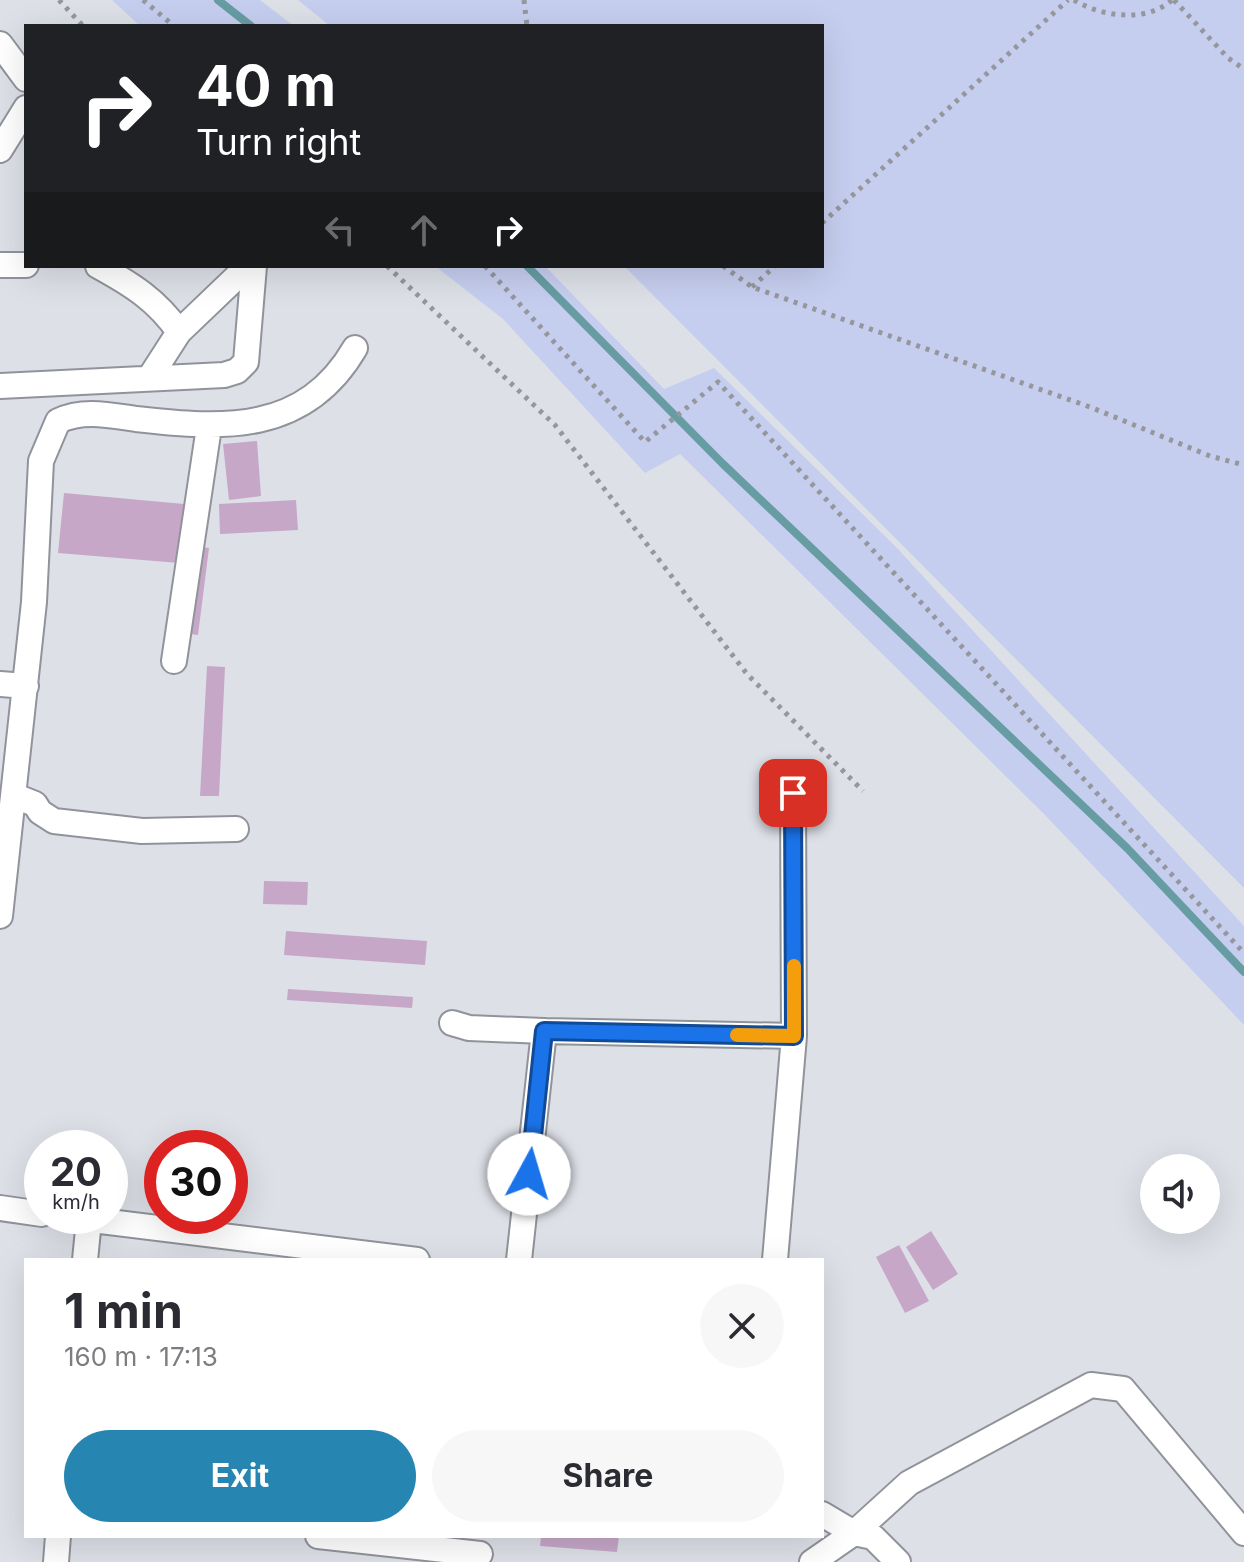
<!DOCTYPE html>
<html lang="en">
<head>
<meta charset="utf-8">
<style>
  :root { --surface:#fff; --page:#f7f7f7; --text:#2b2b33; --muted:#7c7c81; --accent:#2685b1 }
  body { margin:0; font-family:Inter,sans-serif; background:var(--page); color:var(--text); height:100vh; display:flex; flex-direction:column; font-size:30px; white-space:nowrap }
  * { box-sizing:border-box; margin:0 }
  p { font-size:26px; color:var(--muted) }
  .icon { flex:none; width:44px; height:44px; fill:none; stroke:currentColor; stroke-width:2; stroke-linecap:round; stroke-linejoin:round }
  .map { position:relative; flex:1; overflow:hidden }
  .drawer { position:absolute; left:24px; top:1258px; width:800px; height:280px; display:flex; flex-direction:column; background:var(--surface); border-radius:0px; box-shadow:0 8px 32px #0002 }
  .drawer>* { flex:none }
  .banner { position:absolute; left:24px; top:24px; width:800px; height:244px; border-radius:0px; box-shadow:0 8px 32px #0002; background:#202124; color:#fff; overflow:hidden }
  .tools { position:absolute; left:1140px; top:1154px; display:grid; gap:16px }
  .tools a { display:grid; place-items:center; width:80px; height:80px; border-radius:50%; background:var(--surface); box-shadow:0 8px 32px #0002; font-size:40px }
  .speed { position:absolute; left:24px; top:1130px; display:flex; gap:16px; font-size:40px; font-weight:700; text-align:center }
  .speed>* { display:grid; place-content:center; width:104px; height:104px; border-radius:50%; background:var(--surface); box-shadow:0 8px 32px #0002; line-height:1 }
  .speed small { font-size:20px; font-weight:400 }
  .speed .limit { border:12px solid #d22; background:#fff; color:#111 }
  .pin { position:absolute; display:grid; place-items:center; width:68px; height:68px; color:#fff; margin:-34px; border-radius:16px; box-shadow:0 4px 12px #0006 }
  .me { position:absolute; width:88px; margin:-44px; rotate:6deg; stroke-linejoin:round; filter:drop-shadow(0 0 6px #0008) }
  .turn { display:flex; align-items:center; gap:28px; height:168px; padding:0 40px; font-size:36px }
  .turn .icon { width:104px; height:104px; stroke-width:2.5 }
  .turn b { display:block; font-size:56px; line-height:68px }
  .lanes { display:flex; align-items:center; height:76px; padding:0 40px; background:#0003; justify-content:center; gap:40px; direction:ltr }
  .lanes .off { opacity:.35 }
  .round { display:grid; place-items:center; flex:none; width:84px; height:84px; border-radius:42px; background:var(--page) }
  .overview { display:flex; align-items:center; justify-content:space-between; height:136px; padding:0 40px }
  h1 { font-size:48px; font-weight:700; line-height:60px }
  .button { display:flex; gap:16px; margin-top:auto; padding:16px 40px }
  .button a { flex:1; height:92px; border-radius:48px; background:var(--accent); color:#fff; font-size:32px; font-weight:700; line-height:92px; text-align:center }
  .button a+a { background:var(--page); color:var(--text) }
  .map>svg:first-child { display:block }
  .green { fill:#c6ceef }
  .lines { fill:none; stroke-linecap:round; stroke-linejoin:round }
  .stream { stroke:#679ca3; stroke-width:8 }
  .building { fill:#c6a7c8 }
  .minor-casing { stroke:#91939b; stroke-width:28 }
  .path { stroke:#95979d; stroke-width:5; stroke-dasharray:4 6; stroke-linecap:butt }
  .minor { stroke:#fff; stroke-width:24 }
  .route-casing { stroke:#114b97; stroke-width:20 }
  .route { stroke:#1a73e8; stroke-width:14 }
  .slow { stroke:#f59e0b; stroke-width:14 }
</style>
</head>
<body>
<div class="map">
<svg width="1244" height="1562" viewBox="0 0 1244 1562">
  <rect width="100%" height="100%" fill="#dee0e8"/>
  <path class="green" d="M112 0H260L294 26H140Z
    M298 0H1244V888L624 266H822V26H330Z
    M435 266H545L664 389 714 368 897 548 1244 926V1025L1046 816 680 454 645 473 503 319Z"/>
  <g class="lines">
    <path class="stream" d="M218 0 251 26
      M527 266 722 463 1127 848 1244 972"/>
  </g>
  <path class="building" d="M257 441 261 496 229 500 223 444Z
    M64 493 184 504 179 563 58 553Z
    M296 500 298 530 220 534 219 504Z
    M194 546 209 548 198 635 183 633Z
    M207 666 225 667 219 796H200Z
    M264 881 308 882 307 905 263 904Z
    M286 931 427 941 425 965 284 955Z
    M288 989 413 997 412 1008 287 1000Z
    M931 1231 958 1274 933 1290 906 1247Z
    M899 1245 929 1301 905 1313 876 1257Z
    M541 1536H619L617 1552 540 1546Z"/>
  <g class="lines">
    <defs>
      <path id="minor" d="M0 44 26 79
        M0 150 26 108
        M0 265H26
        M98 266C131 284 157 300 179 332L150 377
        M179 332 248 266
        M0 386 224 375 237 371 246 362 254 266
        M174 661 209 427
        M0 684 26 686
        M15 796 35 804 40 812 54 821 142 831 236 829
        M0 916 34 602 41 461 58 421C83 409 109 415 136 419 224 429 305 434 355 348
        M452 1023 469 1028 544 1031 794 1036
        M0 1208 42 1214
        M60 1216 417 1260
        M85 1260 89 1220
        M519 1260 544 1031
        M775 1260 794 1036 793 793
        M822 1514 854 1533 909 1483 1091 1385 1123 1389 1244 1533
        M318 1536 480 1554
        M56 1562 58 1536
        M812 1562 854 1533 873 1537 898 1562"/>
    </defs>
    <use href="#minor" class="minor-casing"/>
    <path class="path" d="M59 0 83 26
      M143 0 174 26
      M524 0 527 26
      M1074 0C1102 17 1146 23 1172 0
      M1174 0 1228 58 1244 69
      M822 223 1068 0
      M387 266 555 425 747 674 863 791
      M485 266 645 442 718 382 1244 953
      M723 266 752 287 1090 407 1210 456 1244 465
      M752 287 775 266"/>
    <use href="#minor" class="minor"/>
  </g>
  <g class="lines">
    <defs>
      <path id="route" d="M529 1174 544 1031 794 1036 793 793"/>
    </defs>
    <use href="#route" class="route-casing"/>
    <use href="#route" class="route"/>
    <path class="slow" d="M737 1035 794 1036V966"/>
  </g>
</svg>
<div class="tools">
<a><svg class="icon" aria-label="sound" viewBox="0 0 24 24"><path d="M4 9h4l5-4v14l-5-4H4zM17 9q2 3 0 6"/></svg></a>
</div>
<div class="speed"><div>20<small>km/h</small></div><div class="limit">30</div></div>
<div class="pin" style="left:793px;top:793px;background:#d93025"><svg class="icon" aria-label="arrive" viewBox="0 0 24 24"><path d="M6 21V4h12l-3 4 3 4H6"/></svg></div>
<svg class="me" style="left:529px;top:1174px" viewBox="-20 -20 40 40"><circle r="19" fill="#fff"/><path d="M0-13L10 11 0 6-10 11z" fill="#1a73e8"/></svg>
<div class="banner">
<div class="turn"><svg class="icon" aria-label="right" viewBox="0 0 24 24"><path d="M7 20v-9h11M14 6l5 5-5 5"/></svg><div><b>40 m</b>Turn right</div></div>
<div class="lanes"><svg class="icon off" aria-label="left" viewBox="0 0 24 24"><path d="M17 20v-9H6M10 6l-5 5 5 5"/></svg><svg class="icon off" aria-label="ahead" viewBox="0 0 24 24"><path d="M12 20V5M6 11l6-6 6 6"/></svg><svg class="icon" aria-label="right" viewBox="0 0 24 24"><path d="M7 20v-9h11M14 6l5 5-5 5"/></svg></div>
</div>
<section class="drawer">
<div class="overview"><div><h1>1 min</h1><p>160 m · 17:13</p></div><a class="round"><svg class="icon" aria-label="close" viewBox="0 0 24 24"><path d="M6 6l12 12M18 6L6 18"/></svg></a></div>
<div class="button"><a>Exit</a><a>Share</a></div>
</section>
</div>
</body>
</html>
